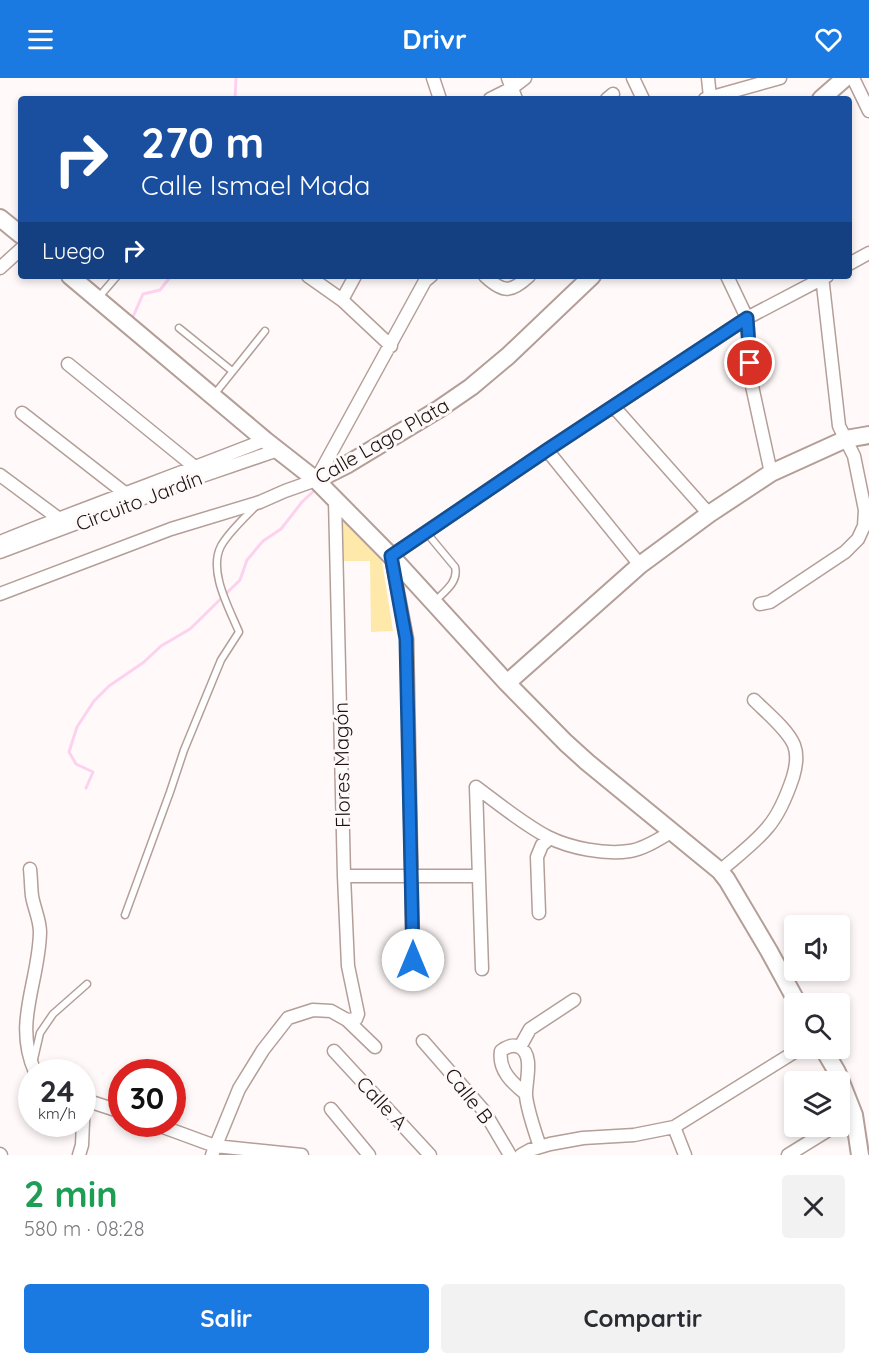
<!DOCTYPE html>
<html lang="es">
<head>
<meta charset="utf-8">
<style>
  :root { --surface:#fff; --page:#f2f2f3; --text:#2b2b33; --muted:#7c7c81; --accent:#1b79e2 }
  body { margin:0; font-family:Quicksand,sans-serif; background:var(--page); color:var(--text); height:100vh; display:flex; flex-direction:column; font-size:22px; white-space:nowrap }
  * { box-sizing:border-box; margin:0 }
  p { font-size:20px; color:var(--muted) }
  .icon { flex:none; width:33px; height:33px; fill:none; stroke:currentColor; stroke-width:2; stroke-linecap:round; stroke-linejoin:round }
  .map { position:relative; height:1077px; overflow:hidden }
  .drawer { display:flex; flex-direction:column; background:var(--surface); flex:1 }
  .drawer>* { flex:none }
  .guide { position:absolute; left:18px; top:18px; width:834px; height:183px; border-radius:6px; box-shadow:0 3px 9px #0003; background:#1a4fa0; color:#fff; overflow:hidden }
  .buttons { position:absolute; left:784px; top:837px; display:grid; gap:12px }
  .buttons a { display:grid; place-items:center; width:66px; height:66px; border-radius:6px; background:var(--surface); box-shadow:0 3px 9px #0003; font-size:30px }
  .speed { position:absolute; left:18px; top:981px; display:flex; gap:12px; font-size:30px; font-weight:700; text-align:center }
  .speed>* { display:grid; place-content:center; width:78px; height:78px; border-radius:50%; background:var(--surface); box-shadow:0 3px 9px #0003; line-height:1 }
  .speed small { font-size:15px; font-weight:400 }
  .speed .limit { border:9px solid #d22; background:#fff; color:#111 }
  .pin { position:absolute; display:grid; place-items:center; width:51px; height:51px; color:#fff; margin:-26px; border:3px solid #fff; border-radius:50%; box-shadow:0 2px 6px #0007 }
  .me { position:absolute; width:66px; margin:-33px; rotate:0deg; stroke-linejoin:round; filter:drop-shadow(0 0 4px #0008) }
  .turn { display:flex; align-items:center; gap:21px; height:126px; padding:0 24px; font-size:27px }
  .turn .icon { width:78px; height:78px; stroke-width:2.5 }
  .turn b { display:block; font-size:42px; line-height:51px }
  .then { display:flex; align-items:center; height:57px; padding:0 24px; background:#0003; gap:12px; font-size:22px }
  .round { display:grid; place-items:center; flex:none; width:63px; height:63px; border-radius:6px; background:var(--page) }
  .headline { display:flex; align-items:center; justify-content:space-between; height:102px; padding:0 24px }
  h1 { font-size:36px; font-weight:700; line-height:45px; color:#1e9e55 }
  .primary-button { display:flex; gap:12px; margin-top:auto; padding:12px 24px }
  .primary-button a { flex:1; height:69px; border-radius:6px; background:var(--accent); color:#fff; font-size:24px; font-weight:700; line-height:69px; text-align:center }
  .primary-button a+a { background:var(--page); color:var(--text) }
  header { display:flex; justify-content:space-between; align-items:center; height:78px; padding:0 24px; background:var(--accent); color:#fff; font-size:27px; font-weight:700 }
  .map>svg:first-child { display:block }
  .green { fill:#fee9aa }
  .lines { fill:none; stroke-linecap:round; stroke-linejoin:round }
  .stream { stroke:#fdd2ee; stroke-width:3 }
  .lane-casing { stroke:#b49e98; stroke-width:9 }
  .street-casing { stroke:#b49e98; stroke-width:15 }
  .secondary-casing { stroke:#b49e98; stroke-width:20 }
  .lane { stroke:#fff; stroke-width:6 }
  .street { stroke:#fff; stroke-width:12 }
  .secondary { stroke:#fff; stroke-width:16 }
  .route-casing { stroke:#124f93; stroke-width:15 }
  .route { stroke:#1b79e2; stroke-width:10 }
  .labels { text-anchor:middle; stroke-width:6; stroke-linejoin:round; paint-order:stroke }
  .street-label { font-size:20px; fill:#1b1311; stroke:#fffaf9 }
</style>
</head>
<body>
<header><svg class="icon" aria-label="menu" viewBox="0 0 24 24"><path d="M4 6h16M4 12h16M4 18h16"/></svg>Drivr<svg class="icon" aria-label="heart" viewBox="0 0 24 24"><path d="M12 20l-8-8c-3-5 5-10 8-4 3-6 11-1 8 4z"/></svg></header>
<div class="map">
<svg width="869" height="1077" viewBox="0 0 869 1077">
  <rect width="100%" height="100%" fill="#fffaf9"/>
  <path class="green" d="M340 440 356 450 382 483 393 553 371 554 370 483H341Z"/>
  <g class="lines">
    <path class="stream" d="M235 21 236 0
      M132 241 143 216 160 212 171 198
      M86 710 93 694 76 686 69 674 77 649 94 623 109 608 144 584 161 568 190 551 240 502 247 482 263 463 281 451 302 424 317 410"/>
    <defs>
      <path id="lane" d="M98 220 117 198
        M179 250 232 293
        M213 318 265 253
        M426 454 455 489C459 504 444 514 434 524
        M125 837 170 714 184 672 221 582 239 554C229 530 208 493 221 468 228 455 245 439 255 429
        M34 981 40 955 53 936 87 906"/>
      <path id="street" d="M433 0 440 21
        M508 0 516 21
        M633 0 643 21
        M708 0 710 19
        M853 0 869 33
        M490 21 512 10 525 0
        M607 21 613 16
        M705 21 780 0
        M849 186 869 175
        M0 190 21 171
        M308 198 342 222 391 268
        M485 198C503 215 511 215 529 198
        M727 198 747 240 752 308 771 395
        M342 222 355 198
        M68 286 196 390 200 395
        M614 329 709 436
        M22 335 126 416
        M547 372 640 487
        M0 397 58 440
        M335 422 344 798 348 888 358 936 356 941 347 942
        M0 464C88 428 177 397 265 362
        M0 474 202 398 278 372
        M0 516 171 451 260 424 285 413 316 402 425 203 431 198
        M760 526 770 524 845 474 858 461 864 448 865 432 854 378 839 348 822 198
        M476 709C499 726 523 746 548 759 570 770 605 777 630 773 644 771 659 761 671 754
        M476 709 482 891
        M30 791C31 800 31 809 32 818 34 830 40 842 40 854 39 905 13 944 35 994
        M720 793C736 779 755 765 768 749 780 735 787 717 793 699 796 689 798 677 794 667 788 652 766 634 754 622
        M344 798H478
        M539 835 537 779 542 767 550 760
        M413 882 407 561 391 478 547 372 747 240 827 198
        M423 963 484 1033 510 1077
        M520 969 530 951 574 922
        M334 973 430 1077
        M526 1016C512 1005 498 992 501 973 506 969 513 966 519 969 535 976 525 1005 526 1018 528 1035 535 1053 540 1069
        M82 1021 122 1034
        M331 1031 369 1077
        M155 1046 215 1068 302 1077
        M674 1049 685 1077
        M0 1076 1 1077
        M79 1077 82 1067 84 1021
        M212 1077 239 1011 263 972 288 940 313 932 331 933 347 942 375 969
        M521 1077 530 1072 550 1066 583 1060 634 1057 674 1049 801 970
        M788 1077 835 1048"/>
      <path id="secondary" d="M821 21 845 0
        M0 140 21 157
        M70 198 265 362 316 402 391 478 507 605 566 665 587 684 720 793 727 802 769 873 798 926
        M316 402 348 386 439 331 471 309 508 278 592 198
        M507 605 640 487 709 436 771 395 846 361 869 357
        M823 970 837 994 854 1037 860 1077"/>
    </defs>
    <use href="#lane" class="lane-casing"/>
    <use href="#street" class="street-casing"/>
    <use href="#secondary" class="secondary-casing"/>
    <use href="#lane" class="lane"/>
    <use href="#street" class="street"/>
    <use href="#secondary" class="secondary"/>
  </g>
  <g class="lines">
    <defs>
      <path id="route" d="M413 882 406 561 391 478 547 372 747 240 750 285"/>
    </defs>
    <use href="#route" class="route-casing"/>
    <use href="#route" class="route"/>
  </g>
  <g class="labels">
    <g class="street-label">
      <text transform="translate(382 363) rotate(-30)" y="7">Calle Lago Plata</text>
      <text transform="translate(139 423) rotate(-21)" y="7">Circuito Jardín</text>
      <text transform="translate(342 687) rotate(-91)" y="7">Flores Magón</text>
      <text transform="translate(469 1018) rotate(52)" y="7">Calle B</text>
      <text transform="translate(382 1025) rotate(47)" y="7">Calle A</text>
    </g>
  </g>
</svg>
<div class="buttons">
<a><svg class="icon" aria-label="sound" viewBox="0 0 24 24"><path d="M4 9h4l5-4v14l-5-4H4zM17 9q2 3 0 6"/></svg></a>
<a><svg class="icon" aria-label="search" viewBox="0 0 24 24"><circle cx="10" cy="10" r="6"/><path d="M15 15l6 6"/></svg></a>
<a><svg class="icon" aria-label="layers" viewBox="0 0 24 24"><path d="M12 4l9 5-9 5-9-5zM3 14l9 5 9-5"/></svg></a>
</div>
<div class="speed"><div>24<small>km/h</small></div><div class="limit">30</div></div>
<div class="pin" style="left:750px;top:285px;background:#d93025"><svg class="icon" aria-label="arrive" viewBox="0 0 24 24"><path d="M6 21V4h12l-3 4 3 4H6"/></svg></div>
<svg class="me" style="left:413px;top:882px" viewBox="-20 -20 40 40"><circle r="19" fill="#fff"/><path d="M0-13L10 11 0 6-10 11z" fill="#1b79e2"/></svg>
<div class="guide">
<div class="turn"><svg class="icon" aria-label="right" viewBox="0 0 24 24"><path d="M7 20v-9h11M14 6l5 5-5 5"/></svg><div><b>270 m</b>Calle Ismael Mada</div></div>
<div class="then">Luego<svg class="icon" aria-label="right" viewBox="0 0 24 24"><path d="M7 20v-9h11M14 6l5 5-5 5"/></svg></div>
</div>
</div>
<section class="drawer">
<div class="headline"><div><h1>2 min</h1><p>580 m · 08:28</p></div><a class="round"><svg class="icon" aria-label="close" viewBox="0 0 24 24"><path d="M6 6l12 12M18 6L6 18"/></svg></a></div>
<div class="primary-button"><a>Salir</a><a>Compartir</a></div>
</section>
</body>
</html>
